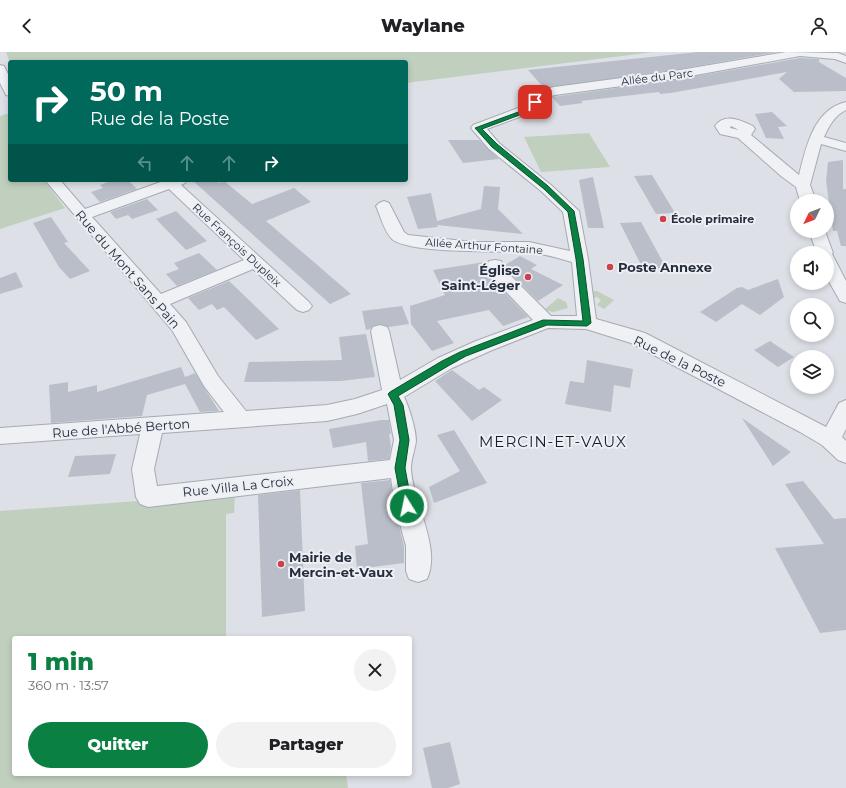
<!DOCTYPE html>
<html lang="fr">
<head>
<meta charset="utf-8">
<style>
  :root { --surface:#fff; --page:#f2f2f2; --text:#202124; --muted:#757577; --accent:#0b8043 }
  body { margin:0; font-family:Montserrat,sans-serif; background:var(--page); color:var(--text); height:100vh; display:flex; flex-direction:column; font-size:15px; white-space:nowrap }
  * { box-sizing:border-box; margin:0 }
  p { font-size:13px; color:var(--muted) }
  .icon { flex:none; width:22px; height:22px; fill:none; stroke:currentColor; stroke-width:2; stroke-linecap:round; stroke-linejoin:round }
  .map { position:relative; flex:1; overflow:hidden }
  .drawer { position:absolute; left:12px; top:584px; width:400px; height:140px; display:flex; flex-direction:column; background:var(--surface); border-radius:4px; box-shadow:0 2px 6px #0003 }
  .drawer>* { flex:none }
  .top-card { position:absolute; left:8px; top:8px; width:400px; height:122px; border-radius:4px; box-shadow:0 2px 6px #0003; background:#00695c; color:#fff; overflow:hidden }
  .needle { width:26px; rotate:227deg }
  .buttons { position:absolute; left:790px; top:142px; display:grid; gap:8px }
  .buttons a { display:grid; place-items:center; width:44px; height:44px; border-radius:50%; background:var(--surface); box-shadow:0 2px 6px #0003; font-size:20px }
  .pin { position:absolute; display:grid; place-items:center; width:34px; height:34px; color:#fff; margin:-17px; border-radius:8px; box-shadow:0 2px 6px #0006 }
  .me { position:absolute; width:44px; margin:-22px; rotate:350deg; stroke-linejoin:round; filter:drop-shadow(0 0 3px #0008) }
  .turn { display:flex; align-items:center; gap:14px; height:84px; padding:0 16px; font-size:18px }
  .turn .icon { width:52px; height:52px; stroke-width:2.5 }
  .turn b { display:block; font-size:28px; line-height:34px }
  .lanes { display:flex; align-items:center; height:38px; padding:0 16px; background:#0003; justify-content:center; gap:20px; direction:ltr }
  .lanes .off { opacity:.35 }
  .round { display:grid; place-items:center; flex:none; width:42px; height:42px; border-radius:21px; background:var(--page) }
  .overview { display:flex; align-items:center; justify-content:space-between; height:68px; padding:0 16px }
  h1 { font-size:24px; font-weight:800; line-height:30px; color:var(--accent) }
  .action { display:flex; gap:8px; margin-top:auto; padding:8px 16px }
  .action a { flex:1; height:46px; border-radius:24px; background:var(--accent); color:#fff; font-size:16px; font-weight:800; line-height:46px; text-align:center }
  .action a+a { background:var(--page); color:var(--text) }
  header { display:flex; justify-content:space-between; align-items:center; height:52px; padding:0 16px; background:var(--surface); font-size:18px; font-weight:800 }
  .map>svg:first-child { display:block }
  .green { fill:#c1d0be }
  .building { fill:#babec9 }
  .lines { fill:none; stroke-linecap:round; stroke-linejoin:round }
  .minor-casing { stroke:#a6aab3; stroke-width:2 }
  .minor { fill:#eff1f5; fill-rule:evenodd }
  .route { fill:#0b8043; stroke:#07532c }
  .poi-dot { fill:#cc414a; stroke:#eceff4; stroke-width:1.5 }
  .labels { text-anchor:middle; stroke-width:4; stroke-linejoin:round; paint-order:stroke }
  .far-street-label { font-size:11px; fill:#262d3d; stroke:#eceff4 }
  .far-poi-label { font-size:11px; font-weight:bold; fill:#262d3d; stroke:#eceff4; text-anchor:start }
  .poi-label { font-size:13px; font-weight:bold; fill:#262d3d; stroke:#eceff4; text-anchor:start }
  .street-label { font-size:13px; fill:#262d3d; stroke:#eceff4 }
  .quarter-label { font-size:15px; letter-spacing:1px; fill:#191e2d; stroke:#eceff4 }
</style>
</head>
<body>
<header><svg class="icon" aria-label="back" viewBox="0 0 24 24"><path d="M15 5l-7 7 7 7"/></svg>Waylane<svg class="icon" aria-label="person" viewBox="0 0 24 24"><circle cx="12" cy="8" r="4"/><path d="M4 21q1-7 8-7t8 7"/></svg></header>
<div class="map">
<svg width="846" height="736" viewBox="0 0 846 736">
  <rect width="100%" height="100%" fill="#dde0e6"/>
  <path class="green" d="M6 0H654L406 31V10H10V11Z
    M10 61V128H44L65 156 0 177V64Z
    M589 81 610 115 541 120 524 85Z
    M588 239H597L614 248 604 257 597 253 601 248 597 245 591 247Z
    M558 246 566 250 568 256 553 260 544 258Z
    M235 442 234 461 226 462V586H14V722H346L348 736H0V459Z"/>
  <path class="building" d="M698 0H777L674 18 544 36 528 18Z
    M800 6 819 7V10L846 26V39L794 40 779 27 787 20 671 41 660 42 659 40 581 49 583 51 560 54 552 45 674 28Z
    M772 60 787 74 778 75 784 87 766 86 755 62Z
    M448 88H479L499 107 463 111Z
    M843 108V137H846V194H841L837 179H833L826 129 828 110Z
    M652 123 675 161 656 162 634 124Z
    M593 125 604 176H588L579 128Z
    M113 128H128L137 137 100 150 91 140 103 136 100 133Z
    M192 128H215L219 131 224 129 252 152 294 136 311 150 266 169 351 242 330 252Z
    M484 134 500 135 498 157 523 182 437 173 438 175 418 177 407 145 431 141 437 169 481 157Z
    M147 147 158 158 132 167 128 163 116 167 110 160Z
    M176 159 183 166 207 189 186 198 156 167Z
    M51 165 68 190 64 191 90 219 70 227 59 215 33 171Z
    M641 170 664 212 660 213 661 216 643 217 620 171Z
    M199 201 217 218 177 234 166 222 179 217 174 211Z
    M520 204 537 213 531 217 563 233 538 249 508 219 505 213Z
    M485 210 492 227 528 265 503 274 489 258 437 269 454 291 432 299 411 272 410 254 445 243 433 218Z
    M16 220 23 235 0 242V226Z
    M778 227 784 245 760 263 742 252 716 270 700 260 737 236 742 235 748 238Z
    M229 229 251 250 279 277 256 288 224 255 217 258 212 252 199 258 188 246Z
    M402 254 409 272 389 275 380 272 373 274 370 277 366 278 362 259Z
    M366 282 375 325 341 329 244 330 249 310 342 308 339 285Z
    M770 289 794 305 778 315 754 298Z
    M587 308 633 317 630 336 614 333 611 360 565 352 570 329 584 331Z
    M181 315 185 325 195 321 219 359 200 360 185 332 147 343 142 364 51 371 49 333 68 330V340L97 333V340Z
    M452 318 479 338 484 335 502 348 472 369 435 329Z
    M742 366 791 400 773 414Z
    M381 368H389L391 382H389L391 395 389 407 368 409 366 390 333 396 329 377Z
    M454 378 487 431 434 451 429 435 460 419 437 383Z
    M116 402 110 422 68 425 75 404Z
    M390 428 394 454 404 494V511L357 517 355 494 368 492 361 431Z
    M803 429 834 467 846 466V578L820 581 775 496 824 492 785 432Z
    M300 438 305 559 262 565 258 443Z
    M450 690 460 732 448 736H432L423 696Z"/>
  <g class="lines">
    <defs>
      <path id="minor" d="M786 0 838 1 846 4V11L835 7 800 4 674 27 555 43 544 46 536 59 487 77 499 91 551 133 579 159 588 207 596 267 645 281 826 375 839 351 846 348V377L842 385 846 389V411L838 408 822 393 800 380 631 291 586 277 548 276 490 299 452 316 404 345C409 355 416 377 416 389 415 398 411 407 411 416 412 450 442 495 427 527L418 530 409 527 406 519V494L395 454 391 426 148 455 140 452 136 445 132 417 140 382 0 392V376L224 360 204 334 172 278 45 128H60L85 157 166 128H187L185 131 181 133 309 250 312 254 309 258 303 260 297 258 253 217 170 252 186 270 218 324 246 359 327 353 355 347 382 338 371 279 373 275 380 273 387 275 389 279 400 328 438 306 476 289 533 268 493 226 487 213 489 209 495 208 501 209 507 220 551 264H577L572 210C558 206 542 201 527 200 502 199 409 202 392 187 385 181 380 163 376 154L379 151 384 149 389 151 404 180 408 183 473 190H529L570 199 563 160 541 139 489 97 471 76 473 73 526 53 535 40 554 35 674 19ZM169 137 244 208 161 242 92 165ZM387 352 394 388 390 408 157 434 154 417 162 381 327 369 357 362Z
        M0 13 4 14 10 26V44L6 43 0 31Z
        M846 50V58C835 63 829 74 824 85L846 91V99L821 92 810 133 816 149H800L796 135 781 124 738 86 720 82 715 74C725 60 741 69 753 74L755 77 751 83 799 123C806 95 814 57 846 50ZM731 74 739 78 730 76Z
        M809 179H825L833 201 832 202 846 229V251L840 249 827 226V201H817Z"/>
    </defs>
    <use href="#minor" class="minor-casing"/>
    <use href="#minor" class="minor"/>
  </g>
  <path class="route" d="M535 48 538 50 533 57 525 61 482 77 497 92 548 134 574 159 583 207 591 271 587 274 547 273 466 304 448 314 398 344 403 353 409 388 405 416 412 454 410 457 407 458 403 457 402 454 395 416 400 388 394 353 388 342 390 340 442 309 460 300 543 268 583 269 576 207 568 160 544 137 492 95 475 76 521 59 529 55Z"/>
  <g class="poi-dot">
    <circle cx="663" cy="167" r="4"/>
    <circle cx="610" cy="215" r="4"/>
    <circle cx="528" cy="225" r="4"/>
    <circle cx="281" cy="512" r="4"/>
  </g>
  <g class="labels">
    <g class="far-street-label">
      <text transform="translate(657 25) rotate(-7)" y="4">Allée du Parc</text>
      <text transform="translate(237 193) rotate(43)" y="4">Rue François Dupleix</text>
      <text transform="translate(484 194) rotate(4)" y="4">Allée Arthur Fontaine</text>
    </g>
    <g class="far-poi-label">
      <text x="671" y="171">École primaire</text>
    </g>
    <g class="poi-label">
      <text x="618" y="220">Poste Annexe</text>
      <text x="520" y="223" text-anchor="end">Église<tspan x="520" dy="15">Saint-Léger</tspan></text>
      <text x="289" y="510">Mairie de<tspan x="289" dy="15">Mercin-et-Vaux</tspan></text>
    </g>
    <g class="street-label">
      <text transform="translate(128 217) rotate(49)" y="5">Rue du Mont Sans Pain</text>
      <text transform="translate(680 309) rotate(26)" y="5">Rue de la Poste</text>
      <text transform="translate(121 376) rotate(-4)" y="5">Rue de l'Abbé Berton</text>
      <text transform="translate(238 434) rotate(-6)" y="5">Rue Villa La Croix</text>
    </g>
    <g class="quarter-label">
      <text x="553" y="395">MERCIN-ET-VAUX</text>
    </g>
  </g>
</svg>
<div class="buttons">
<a><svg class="needle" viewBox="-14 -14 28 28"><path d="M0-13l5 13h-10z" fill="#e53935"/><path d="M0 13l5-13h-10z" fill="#757577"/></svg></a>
<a><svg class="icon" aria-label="sound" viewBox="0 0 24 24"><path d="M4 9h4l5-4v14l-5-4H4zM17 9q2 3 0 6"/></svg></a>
<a><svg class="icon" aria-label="search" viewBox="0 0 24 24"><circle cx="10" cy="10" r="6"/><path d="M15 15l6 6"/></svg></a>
<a><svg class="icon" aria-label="layers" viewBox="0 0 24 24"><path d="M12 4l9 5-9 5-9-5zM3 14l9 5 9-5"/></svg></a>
</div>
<div class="pin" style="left:535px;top:50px;background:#d93025"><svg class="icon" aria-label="arrive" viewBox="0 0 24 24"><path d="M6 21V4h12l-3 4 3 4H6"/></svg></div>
<svg class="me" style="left:407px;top:454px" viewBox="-20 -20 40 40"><circle r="17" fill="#0b8043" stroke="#fff" stroke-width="3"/><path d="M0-11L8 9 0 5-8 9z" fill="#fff"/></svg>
<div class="top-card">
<div class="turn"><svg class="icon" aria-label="right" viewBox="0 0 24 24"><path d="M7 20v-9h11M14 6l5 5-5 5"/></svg><div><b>50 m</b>Rue de la Poste</div></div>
<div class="lanes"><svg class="icon off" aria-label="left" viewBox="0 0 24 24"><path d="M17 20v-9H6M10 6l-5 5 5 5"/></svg><svg class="icon off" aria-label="ahead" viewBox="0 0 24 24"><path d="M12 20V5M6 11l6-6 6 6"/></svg><svg class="icon off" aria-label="ahead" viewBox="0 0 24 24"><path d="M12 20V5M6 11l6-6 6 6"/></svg><svg class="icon" aria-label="right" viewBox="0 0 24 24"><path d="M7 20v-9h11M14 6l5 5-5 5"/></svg></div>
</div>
<section class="drawer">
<div class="overview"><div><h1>1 min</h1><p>360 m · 13:57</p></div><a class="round"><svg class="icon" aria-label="close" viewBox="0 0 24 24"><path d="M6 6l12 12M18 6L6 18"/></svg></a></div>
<div class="action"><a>Quitter</a><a>Partager</a></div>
</section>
</div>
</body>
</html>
